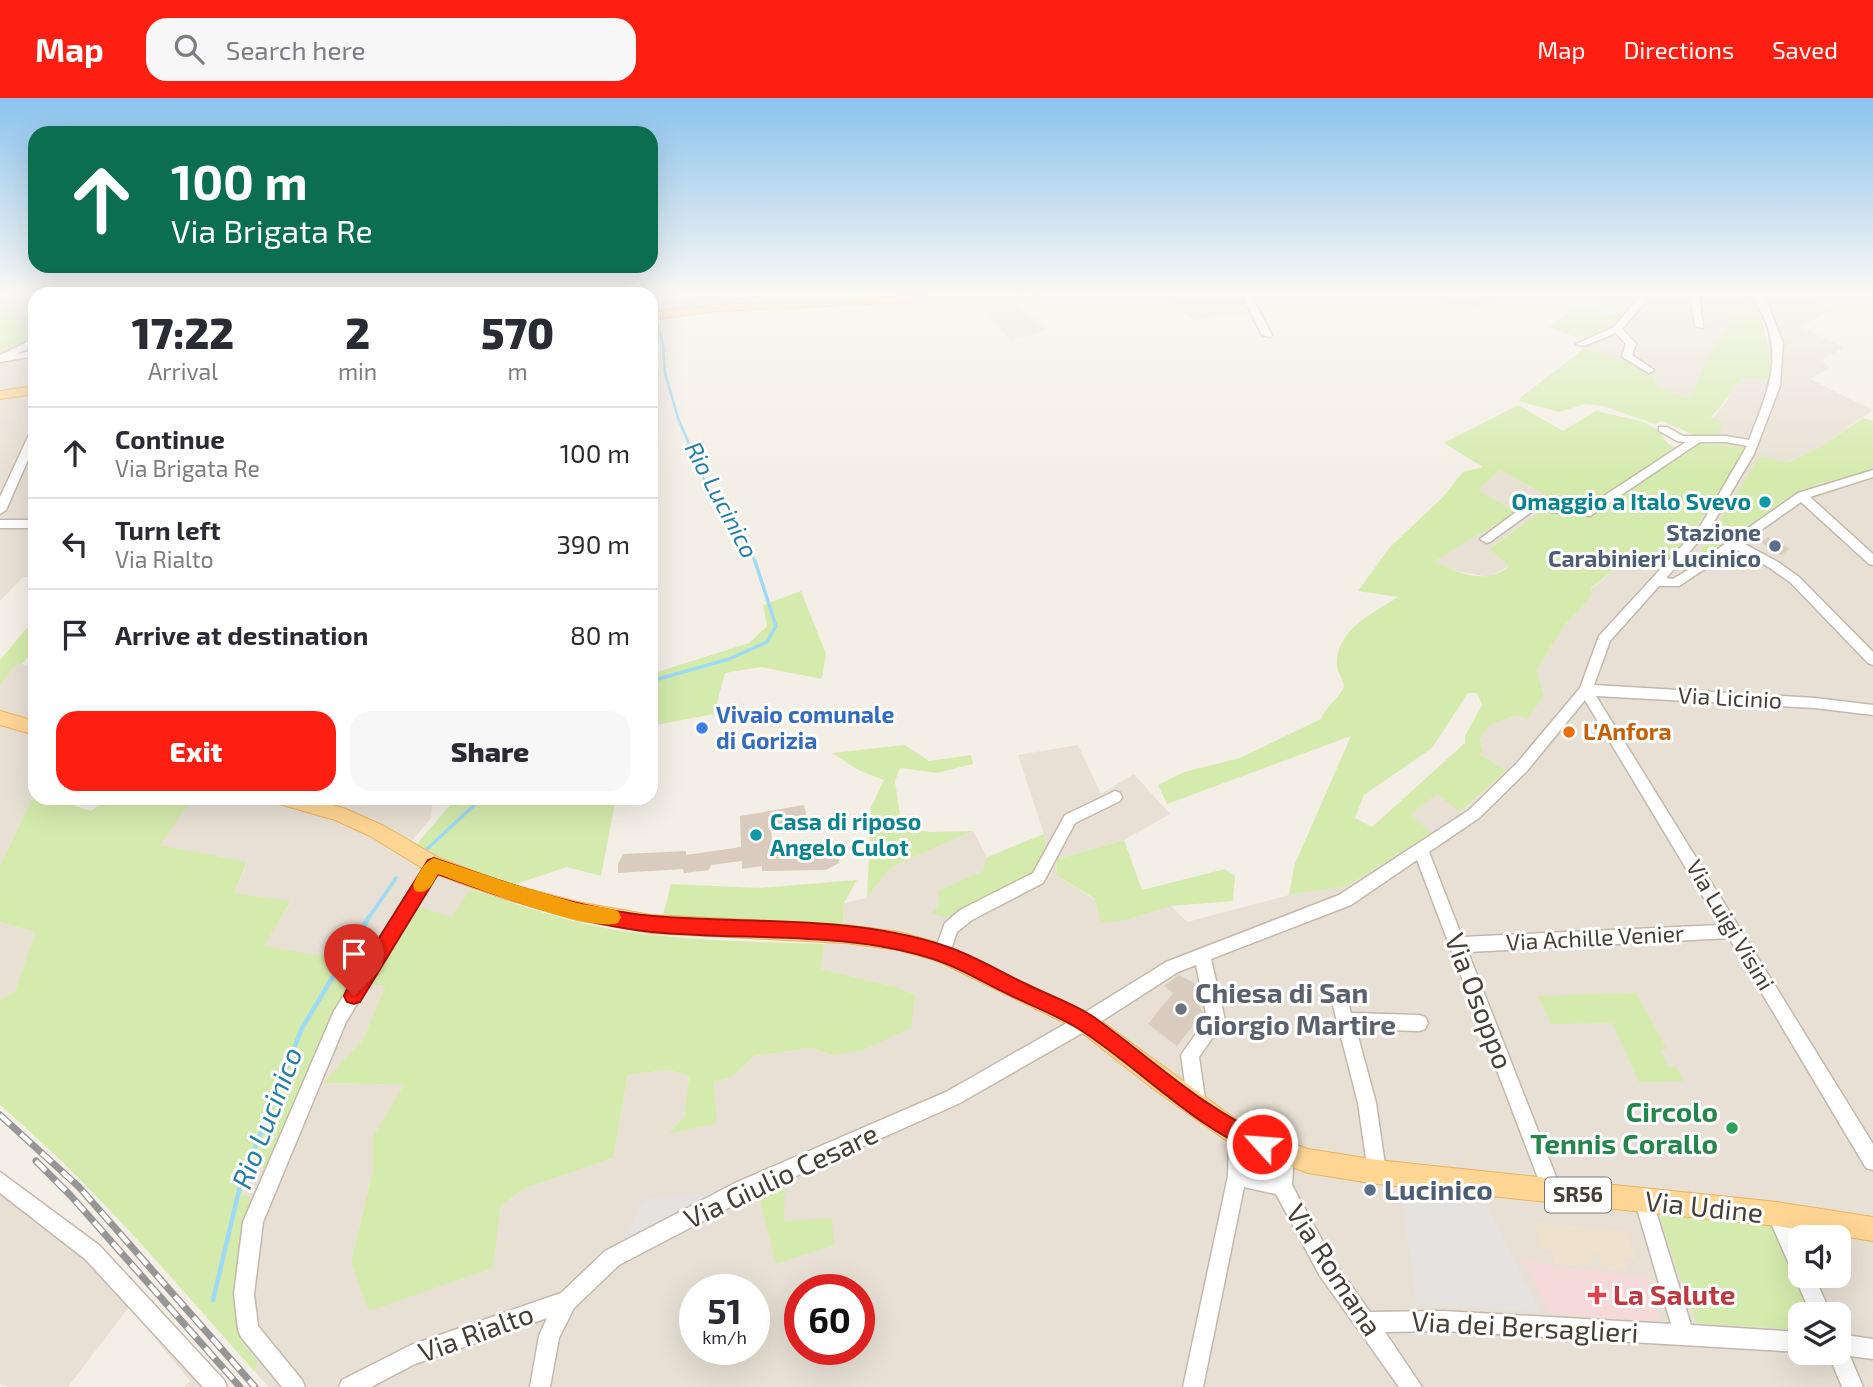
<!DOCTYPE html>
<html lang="en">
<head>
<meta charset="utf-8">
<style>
  :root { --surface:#fff; --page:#f7f7f7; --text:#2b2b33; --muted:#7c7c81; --line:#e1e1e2; --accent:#ff1f12 }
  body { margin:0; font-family:"Exo 2",sans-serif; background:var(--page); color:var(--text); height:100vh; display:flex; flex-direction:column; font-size:26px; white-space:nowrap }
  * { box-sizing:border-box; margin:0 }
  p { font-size:23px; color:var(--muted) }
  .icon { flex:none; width:38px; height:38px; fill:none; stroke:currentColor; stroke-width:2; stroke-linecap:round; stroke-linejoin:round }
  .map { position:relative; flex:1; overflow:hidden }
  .side { position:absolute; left:28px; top:189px; width:630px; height:518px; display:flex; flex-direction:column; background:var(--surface); border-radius:21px; box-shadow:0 7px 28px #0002 }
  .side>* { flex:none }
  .banner { position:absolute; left:28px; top:28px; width:630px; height:147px; border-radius:21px; box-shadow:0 7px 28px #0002; background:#0b6e4f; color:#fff; overflow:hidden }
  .controls { position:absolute; left:1788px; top:1127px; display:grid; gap:14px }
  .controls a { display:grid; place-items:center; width:63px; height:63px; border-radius:14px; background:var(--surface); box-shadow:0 7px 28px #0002; font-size:35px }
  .speed { position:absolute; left:679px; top:1176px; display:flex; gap:14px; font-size:35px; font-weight:700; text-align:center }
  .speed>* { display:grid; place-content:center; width:91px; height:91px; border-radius:50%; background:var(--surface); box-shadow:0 7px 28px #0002; line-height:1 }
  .speed small { font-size:18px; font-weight:400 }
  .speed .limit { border:10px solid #d22; background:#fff; color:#111 }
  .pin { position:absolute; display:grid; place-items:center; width:60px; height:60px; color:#fff; margin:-72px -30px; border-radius:50% 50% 50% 0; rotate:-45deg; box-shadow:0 0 7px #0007 }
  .pin .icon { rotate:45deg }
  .me { position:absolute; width:77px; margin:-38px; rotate:296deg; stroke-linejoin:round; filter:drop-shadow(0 0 5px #0008) }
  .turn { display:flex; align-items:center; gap:24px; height:147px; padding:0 28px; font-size:32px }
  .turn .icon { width:91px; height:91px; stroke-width:2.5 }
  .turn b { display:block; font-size:49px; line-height:60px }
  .eta { display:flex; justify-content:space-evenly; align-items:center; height:119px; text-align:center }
  .eta b { font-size:42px; font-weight:800; line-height:49px }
  .cta { display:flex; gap:14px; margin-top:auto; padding:14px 28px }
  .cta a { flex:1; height:80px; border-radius:21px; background:var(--accent); color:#fff; font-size:28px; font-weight:800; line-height:80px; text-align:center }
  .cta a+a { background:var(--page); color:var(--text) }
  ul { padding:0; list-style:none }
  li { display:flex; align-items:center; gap:21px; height:91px; padding:0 28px; border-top:2px solid var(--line) }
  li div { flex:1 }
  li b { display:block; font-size:26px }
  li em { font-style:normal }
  header { display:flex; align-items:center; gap:42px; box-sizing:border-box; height:98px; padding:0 35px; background:var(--accent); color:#fff }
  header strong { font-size:33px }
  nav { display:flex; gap:38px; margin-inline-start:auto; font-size:24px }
  .search { width:490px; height:63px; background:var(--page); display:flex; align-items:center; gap:18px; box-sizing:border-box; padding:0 24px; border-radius:21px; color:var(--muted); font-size:26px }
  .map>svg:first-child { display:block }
  .residential { fill:#e8e0d4; fill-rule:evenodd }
  .industrial { fill:#e6e0db }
  .education { fill:#eee2cf }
  .medical { fill:#f5dad9 }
  .green { fill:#d5ebad; fill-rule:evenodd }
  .parking { fill:#e5e2df }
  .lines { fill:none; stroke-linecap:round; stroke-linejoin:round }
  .stream-far2 { stroke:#9fdaf4; stroke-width:2.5 }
  .stream-far1 { stroke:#9fdaf4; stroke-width:3.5 }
  .stream { stroke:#9fdaf4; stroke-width:4.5 }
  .building { fill:#d9ccbe }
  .minor-casing { stroke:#c3b8ab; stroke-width:3 }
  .major-casing { stroke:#ebb25e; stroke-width:2 }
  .minor { fill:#fff; fill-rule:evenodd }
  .major { fill:#ffd694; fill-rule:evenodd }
  .rail-casing { stroke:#969696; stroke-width:7 }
  .rail { stroke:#fff; stroke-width:4.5; stroke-dasharray:14; stroke-linecap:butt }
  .route { fill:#ff1f12; stroke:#a6140c; stroke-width:2 }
  .slow { fill:#f59e0b }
  .culture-dot { fill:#0f9aa8; stroke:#fff; stroke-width:2.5 }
  .service-dot { fill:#5c6f8a; stroke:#fff; stroke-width:2.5 }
  .shop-dot { fill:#3f7fe0; stroke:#fff; stroke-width:2.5 }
  .food-dot { fill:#e8710a; stroke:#fff; stroke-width:2.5 }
  .worship-dot { fill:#6b7280; stroke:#fff; stroke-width:2.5 }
  .leisure-dot { fill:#2e9e5b; stroke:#fff; stroke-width:2.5 }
  .health-dot { fill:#e0444e; stroke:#fff; stroke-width:2.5 }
  .labels { text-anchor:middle; stroke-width:6; stroke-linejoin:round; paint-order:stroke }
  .shield { fill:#fff; stroke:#7e7872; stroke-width:2 }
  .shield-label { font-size:21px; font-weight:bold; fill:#473e35 }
  .culture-label { font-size:23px; font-weight:bold; fill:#0d838f; stroke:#fff; text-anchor:end }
  .service-label { font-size:23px; font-weight:bold; fill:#4e5e75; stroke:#fff; text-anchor:end }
  .street-label { font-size:23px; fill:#473e35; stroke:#fff }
  .shop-label { font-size:23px; font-weight:bold; fill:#366cbe; stroke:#fff; text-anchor:start }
  .food-label { font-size:23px; font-weight:bold; fill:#c56008; stroke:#fff; text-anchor:start }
  .water-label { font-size:24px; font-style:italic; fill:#267ea9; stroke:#fff }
  .near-worship-label { font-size:28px; font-weight:bold; fill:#5b616d; stroke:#fff; text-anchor:start }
  .near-street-label { font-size:28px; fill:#473e35; stroke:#fff }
  .near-leisure-label { font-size:28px; font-weight:bold; fill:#27864d; stroke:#fff; text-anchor:end }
  .near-water-label { font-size:28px; font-style:italic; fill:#267ea9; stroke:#fff }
  .near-service-label { font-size:28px; font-weight:bold; fill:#4e5e75; stroke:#fff; text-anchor:start }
  .near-health-label { font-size:28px; font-weight:bold; fill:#be3a42; stroke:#fff; text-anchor:start }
</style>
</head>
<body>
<header>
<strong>Map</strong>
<div class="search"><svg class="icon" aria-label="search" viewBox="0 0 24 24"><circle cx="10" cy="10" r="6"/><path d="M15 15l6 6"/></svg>Search here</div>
<nav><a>Map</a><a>Directions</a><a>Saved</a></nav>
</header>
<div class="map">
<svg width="1873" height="1289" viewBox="0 0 1873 1289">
  <rect width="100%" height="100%" fill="#f4efe6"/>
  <path class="residential" d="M0 195 258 196H35V479H23L0 503Z
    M1012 195H1098L1016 202 1023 213 1048 231 1011 243 979 206 977 197Z
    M1157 195H1251L1253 203 1265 214 1192 221Z
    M1434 195H1508L1462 216Z
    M1634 195H1726L1738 201 1751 220 1730 223 1707 261 1691 299 1680 298 1657 287 1652 277 1627 264 1579 248 1580 241 1614 230 1638 202Z
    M1749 195H1798L1833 211 1800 229 1844 249 1822 262 1830 270 1810 281 1873 312 1820 349 1786 365 1760 358 1691 469 1782 404 1818 386 1866 374 1873 369V1289H269L255 1274 258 1264 241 1243 234 1200 239 1141 255 1100 240 1098 257 1070 263 848 291 804 234 795 247 765 159 747 193 700H433L431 720 412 743 416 748 482 777 452 819 368 886 385 888 363 941 324 985 405 987 373 1038V1072L351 1164 493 1170 501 1108 523 1091 613 1060 628 977 668 972 689 978 684 1019 669 1035 716 1025 714 984 732 979 754 958 811 950 832 957 892 888 820 871 824 846 843 828 844 805 867 800 890 770 973 733 987 759 984 773 939 792V807L932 815 1046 752 1044 736 1018 657 1078 647 1101 696 1134 676 1170 716 1124 742 1057 761 1056 777 1127 822 1171 808 1187 824 1289 797 1347 788 1430 735 1410 716 1437 695 1461 714 1506 673 1480 656 1483 651 1480 642 1490 627 1516 617 1544 597 1537 571 1565 527 1591 499V491L1634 456 1668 463 1746 349 1700 346 1589 419 1541 413 1489 451 1509 468 1489 479 1456 473 1434 463 1516 414 1477 392 1500 372 1575 413 1597 401 1674 349 1697 338 1727 303 1732 290 1743 280 1769 282 1768 233ZM1801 1139H1839V1178H1801ZM695 1192H754V1251H695ZM800 1192H859V1251H800ZM1801 1216H1839V1255H1801Z
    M17 566 35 567V694L0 768V587Z
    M0 824 36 834 15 893 0 902Z
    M0 1076 222 1289H184L190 1283 129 1209 68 1289H8L0 1286Z"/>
  <path class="industrial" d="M666 195H740V198L700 201 701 209 667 214Z"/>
  <path class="education" d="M1535 1124 1627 1133 1635 1161 1624 1160 1628 1174 1602 1171 1598 1157 1591 1156 1593 1168 1555 1166 1552 1152 1542 1151Z"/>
  <path class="medical" d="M1523 1160 1552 1168 1648 1179 1660 1224 1550 1216Z"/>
  <path class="green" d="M824 195H999V196L752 206 763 200Z
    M1595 195H1634L1638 202 1614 230 1580 241 1549 229 1580 206 1614 217 1617 211 1589 200Z
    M1726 195H1749C1766 224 1771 249 1769 282L1743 280C1730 292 1724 307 1711 319L1722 325 1719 338H1697L1661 323 1655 326 1603 308 1585 306 1559 314 1519 303 1521 299 1585 250 1627 264 1652 277 1657 287 1680 298 1691 299 1707 261 1730 223 1729 215 1750 220 1738 201Z
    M0 210 35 235V238L0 255Z
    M1518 307 1563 333 1597 312C1614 320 1637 318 1655 330 1665 336 1660 342 1674 349L1601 404 1597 402 1575 413 1500 372 1478 392 1516 414 1435 463C1457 475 1487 488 1509 468L1489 451 1541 413 1589 419 1700 346 1747 349 1682 451 1668 463 1634 456 1591 490V499L1565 527 1537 571 1544 597 1528 621 1516 617 1490 627 1480 642 1483 652 1480 656 1506 673 1460 714 1437 696 1411 716 1431 735 1347 788 1289 797 1294 768 1351 638 1167 706 1158 687 1184 674 1240 660 1321 621C1324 611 1338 601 1344 589 1344 581 1338 576 1337 569 1335 531 1371 517 1398 499L1358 493 1390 449 1443 399 1463 374 1483 369 1444 345ZM1468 595H1477L1482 607 1465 638V645L1372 729 1355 720 1364 697 1432 650Z
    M1863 320 1873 323V369L1866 374 1818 386 1782 404 1690 470 1760 358 1787 365 1820 349Z
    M801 493 826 556 822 581 761 569 725 575 714 616 651 628V576L749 545 767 528 763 507Z
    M35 520V550L22 566H17L0 587V562Z
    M905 647 929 663 971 657 973 666 937 675 900 670 895 683 902 730 931 734 973 733 890 770 867 800 871 709 884 682 858 672 832 655Z
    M34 696 35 700H48L91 713 109 700H193L160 747 247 764 234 795 291 803 264 848 367 866 267 1070H257L241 1097 255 1100 239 1141 234 1200 241 1243 258 1264 255 1274C173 1182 94 1087 0 1007V902L15 893 35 834 0 824V768Z
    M456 700H616L601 778 567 769 513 787 440 763 415 748Z
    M1044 736 1046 752 1033 778 951 821 931 815 939 807V792L983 773 987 759Z
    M1124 742 1142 792 1225 771 1235 778 1233 803 1171 808 1127 822 1101 825 1095 801 1056 777 1057 761Z
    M857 782 844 805 843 828 662 821 671 786 759 790Z
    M471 791C524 809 580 828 636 835 699 843 761 844 824 846L821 871 892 888 915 897 911 930 861 953 832 957 811 950 754 958 732 979 714 984 717 1025 668 1036 684 1019 689 978 668 972 628 977 613 1060 523 1091 501 1108 493 1170 369 1213 351 1164 373 1072V1038L404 987 323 985 363 941 385 888 367 886 417 808 451 819Z
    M1636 895 1667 951 1660 952 1668 969H1677L1684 983 1639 984 1612 925 1551 926 1538 898Z
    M785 1087 784 1123 832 1120 834 1147 776 1166 759 1099Z
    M1657 1113 1770 1126 1810 1216H1801V1232L1696 1225Z"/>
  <path class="parking" d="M742 1092 612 1160 645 1100Z
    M1400 1092 1484 1102 1540 1214 1417 1207Z"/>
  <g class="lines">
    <path class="stream-far2" d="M711 203 809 195
      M656 220 663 247 665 275 678 320 706 386 725 421 752 455 755 465"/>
    <path class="stream-far1" d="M651 583 729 561 767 544 776 528 755 463
      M427 751 482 700
      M368 821 396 780"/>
    <path class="stream" d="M213 1202 240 1088 302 930 369 819"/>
  </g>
  <path class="building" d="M1769 439 1790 451 1781 457 1760 444Z
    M804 707 807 720 771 728 772 746H775L776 753 840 751 839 765 826 772 762 773V768L742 771V763L711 767 709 772 684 775 683 771 618 775V766L623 756 686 753V757L741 749 740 718Z
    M1179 877 1198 887 1202 907 1200 909 1203 915 1177 948 1148 926 1173 895 1164 888Z"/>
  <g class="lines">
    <defs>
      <path id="minor" d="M49 195H57L58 196H48Z
        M1241 195H1250L1272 237 1270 239 1262 237Z
        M1634 195H1642L1647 202 1622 231 1636 246 1632 257 1654 272 1649 275 1624 260 1622 258 1626 246 1616 235 1584 248 1576 246 1614 229 1637 202Z
        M1690 195H1699L1703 230 1695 228Z
        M1749 195H1759L1768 206 1783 245 1780 288 1754 356 1709 432 1666 480 1673 481 1688 472 1798 395 1873 372V379L1810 399 1873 456V467L1869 466 1801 404 1743 445 1778 464 1799 479 1873 554V567L1868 565 1791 485 1770 470 1735 451 1679 488H1659L1610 543 1594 587 1815 600 1873 607V617L1815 610 1596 598 1873 1046V1072L1866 1070 1729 840 1468 854 1562 1094 1560 1101 1553 1103 1546 1101 1417 762 1351 807 1211 861 1225 922 1199 959 1206 1007 1203 1013 1197 1016 1191 1013 1188 1007 1181 957 1207 920 1196 867 1178 874 1091 930 958 1006 749 1099 619 1167 574 1210 559 1240 550 1289H530L539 1238 547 1220 415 1266 371 1289H339L342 1282 411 1247 561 1195 605 1153 735 1085 946 994 1079 918 1166 864 1339 797 1469 712 1517 665 1580 590 1599 538 1701 427 1747 348 1726 344H1700L1590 418 1534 412 1490 444 1486 445 1480 441 1528 405 1584 411 1686 344 1677 343 1659 333V329H1667L1683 338H1726L1749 342C1770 288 1789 247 1749 195ZM1585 602 1720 827 1462 839 1429 754 1479 720 1527 673Z
        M35 240V247L17 256 35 252V258L0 264V257Z
        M35 336V346L6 412 0 416V399L28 339Z
        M0 422H35V430H0Z
        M1115 693 1120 695 1122 699 1120 703 1075 725 1043 785 972 822 957 834 948 860 942 862 936 860 934 855 945 825 960 812 1033 775 1065 717Z
        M434 760 439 762 442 767 346 924 263 1124 254 1196 258 1228 302 1282 305 1289H282L241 1239 238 1232 234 1196 243 1124 334 913 429 762Z
        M1339 892 1345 894 1351 915 1419 917 1425 919 1428 925 1425 931 1419 933 1356 931 1376 1005 1386 1074 1384 1081 1377 1083 1370 1081 1368 1074 1358 1005 1331 900 1333 894Z
        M1238 1028 1244 1031 1247 1037 1246 1071 1274 1077 1278 1049 1285 1047 1292 1049 1294 1056 1292 1087 1334 1164 1370 1214 1443 1213 1671 1226 1635 1104 1637 1097 1644 1095 1651 1097 1653 1104 1691 1227 1801 1234V1254L1443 1233 1385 1234 1422 1289H1399L1320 1178 1276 1096 1244 1089 1203 1289H1183L1228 1078 1229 1037 1232 1031Z
        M0 1074 99 1147 224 1282 227 1289H203L85 1161 0 1095Z
        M1777 1106 1784 1109 1801 1147V1178H1814L1831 1216H1811L1767 1116 1770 1109Z
        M1839 1236 1873 1241V1261L1850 1258 1863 1289H1842L1828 1255H1839Z"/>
      <path id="major" d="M970 195H1041L1035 198 717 213 651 222V214L717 207Z
        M35 288V296L0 301V293Z
        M0 613 35 623V637L0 627Z
        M273 700H309L346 711 384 728 441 761 502 784 577 804 651 817 846 827 899 834 942 846 1093 917 1245 1028 1308 1051 1377 1062 1777 1104 1873 1119V1143L1777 1128 1377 1086 1308 1075 1230 1045 1156 993 1077 931 938 863 899 852 846 845 651 835 577 822 502 800 427 773 370 738 335 722 276 705Z"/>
    </defs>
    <use href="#minor" class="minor-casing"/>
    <use href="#major" class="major-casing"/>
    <use href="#minor" class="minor"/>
    <use href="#major" class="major"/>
    <defs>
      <path id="rail" d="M0 1017 79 1089 255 1289
        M36 1063 71 1098 240 1289"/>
    </defs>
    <use href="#rail" class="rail-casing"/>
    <use href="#rail" class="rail"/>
  </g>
  <linearGradient id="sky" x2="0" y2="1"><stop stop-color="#8bc3ed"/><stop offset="0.52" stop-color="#faf8f4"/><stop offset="1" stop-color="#faf8f4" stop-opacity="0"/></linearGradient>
  <rect width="1873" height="375" fill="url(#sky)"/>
  <path class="route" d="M434 760C505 785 578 811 653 818 749 826 850 817 942 847 972 856 1000 874 1028 887 1050 898 1075 906 1095 920 1151 960 1204 1012 1269 1039L1272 1046 1269 1054 1262 1057C1192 1028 1141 971 1079 931 1057 917 1031 908 1008 896 984 885 961 870 936 862 845 832 746 843 652 834 578 826 507 801 438 776L360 904 354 906 347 904 344 898 347 891 428 762Z"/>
  <path class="slow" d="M434 760C479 775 524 790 570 803 586 808 603 808 618 813L621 819 618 825C590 835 471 788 438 776 432 786 429 797 415 793L413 787C417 778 424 763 434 760Z"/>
  <g class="culture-dot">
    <circle cx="1765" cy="404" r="7"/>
    <circle cx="756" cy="737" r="7"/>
  </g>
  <g class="service-dot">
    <circle cx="1775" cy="448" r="7"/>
    <circle cx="1370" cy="1092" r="7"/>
  </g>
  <circle class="shop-dot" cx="702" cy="630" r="7"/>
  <circle class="food-dot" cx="1569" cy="634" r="7"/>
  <circle class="worship-dot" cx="1181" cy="911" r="7"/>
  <circle class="leisure-dot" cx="1732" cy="1030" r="7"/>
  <path class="health-dot" d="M1593.5 1186.5h7v7h7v7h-7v7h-7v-7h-7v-7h7z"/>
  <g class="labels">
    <rect class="shield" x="1545" y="1079.5" width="66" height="35" rx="5"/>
    <g class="shield-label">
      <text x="1578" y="1104">SR56</text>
    </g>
    <g class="culture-label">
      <text x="1751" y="412">Omaggio a Italo Svevo</text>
      <text x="770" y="732" text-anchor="start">Casa di riposo<tspan x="770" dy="26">Angelo Culot</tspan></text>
    </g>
    <g class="service-label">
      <text x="1761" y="443">Stazione<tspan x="1761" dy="26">Carabinieri Lucinico</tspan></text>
    </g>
    <g class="street-label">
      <text transform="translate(1730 600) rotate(3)" y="8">Via Licinio</text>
      <text transform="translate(1730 827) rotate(59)" y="8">Via Luigi Visini</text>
      <text transform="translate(1595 840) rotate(-3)" y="8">Via Achille Venier</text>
    </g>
    <g class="shop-label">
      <text x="716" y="625">Vivaio comunale<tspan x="716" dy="26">di Gorizia</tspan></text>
    </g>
    <g class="food-label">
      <text x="1583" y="642">L'Anfora</text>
    </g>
    <g class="water-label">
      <text transform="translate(721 402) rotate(62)" y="8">Rio Lucinico</text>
    </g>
    <g class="near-worship-label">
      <text x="1195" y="905">Chiesa di San<tspan x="1195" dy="32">Giorgio Martire</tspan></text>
    </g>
    <g class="near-street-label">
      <text transform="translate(1479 903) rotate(69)" y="10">Via Osoppo</text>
      <text transform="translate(781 1078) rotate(-25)" y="10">Via Giulio Cesare</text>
      <text transform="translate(1704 1109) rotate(6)" y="10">Via Udine</text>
      <text transform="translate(1334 1172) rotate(57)" y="10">Via Romana</text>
      <text transform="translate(1525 1229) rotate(3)" y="10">Via dei Bersaglieri</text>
      <text transform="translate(476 1235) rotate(-20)" y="10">Via Rialto</text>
    </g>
    <g class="near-leisure-label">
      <text x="1718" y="1024">Circolo<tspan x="1718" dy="32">Tennis Corallo</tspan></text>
    </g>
    <g class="near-water-label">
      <text transform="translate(267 1020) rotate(-69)" y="10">Rio Lucinico</text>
    </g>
    <g class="near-service-label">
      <text x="1384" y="1102">Lucinico</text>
    </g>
    <g class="near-health-label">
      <text x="1613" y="1207">La Salute</text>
    </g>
  </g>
</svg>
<div class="controls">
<a><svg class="icon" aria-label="sound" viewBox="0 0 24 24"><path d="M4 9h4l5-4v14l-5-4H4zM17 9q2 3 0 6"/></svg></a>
<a><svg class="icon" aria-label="layers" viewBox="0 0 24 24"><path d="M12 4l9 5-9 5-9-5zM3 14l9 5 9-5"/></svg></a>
</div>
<div class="speed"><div>51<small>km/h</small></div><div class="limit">60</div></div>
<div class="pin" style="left:354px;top:898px;background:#d93025"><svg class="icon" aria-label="arrive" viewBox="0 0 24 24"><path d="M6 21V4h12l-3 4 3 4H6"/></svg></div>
<svg class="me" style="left:1262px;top:1046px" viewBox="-20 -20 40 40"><circle r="17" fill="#ff1f12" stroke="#fff" stroke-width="3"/><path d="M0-11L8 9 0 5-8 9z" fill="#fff"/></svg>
<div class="banner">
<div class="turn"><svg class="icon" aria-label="ahead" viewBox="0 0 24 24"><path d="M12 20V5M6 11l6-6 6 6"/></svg><div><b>100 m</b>Via Brigata Re</div></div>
</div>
<section class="side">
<div class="eta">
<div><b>17:22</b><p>Arrival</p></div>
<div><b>2</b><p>min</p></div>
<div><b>570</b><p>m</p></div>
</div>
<ul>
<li><svg class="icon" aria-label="ahead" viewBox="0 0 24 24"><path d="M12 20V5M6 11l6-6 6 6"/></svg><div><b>Continue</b><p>Via Brigata Re</p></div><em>100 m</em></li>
<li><svg class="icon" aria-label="left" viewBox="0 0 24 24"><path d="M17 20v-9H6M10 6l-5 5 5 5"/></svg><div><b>Turn left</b><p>Via Rialto</p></div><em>390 m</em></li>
<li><svg class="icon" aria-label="arrive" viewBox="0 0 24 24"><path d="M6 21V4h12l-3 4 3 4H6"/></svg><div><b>Arrive at destination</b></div><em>80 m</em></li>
</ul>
<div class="cta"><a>Exit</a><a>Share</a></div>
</section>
</div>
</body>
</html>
